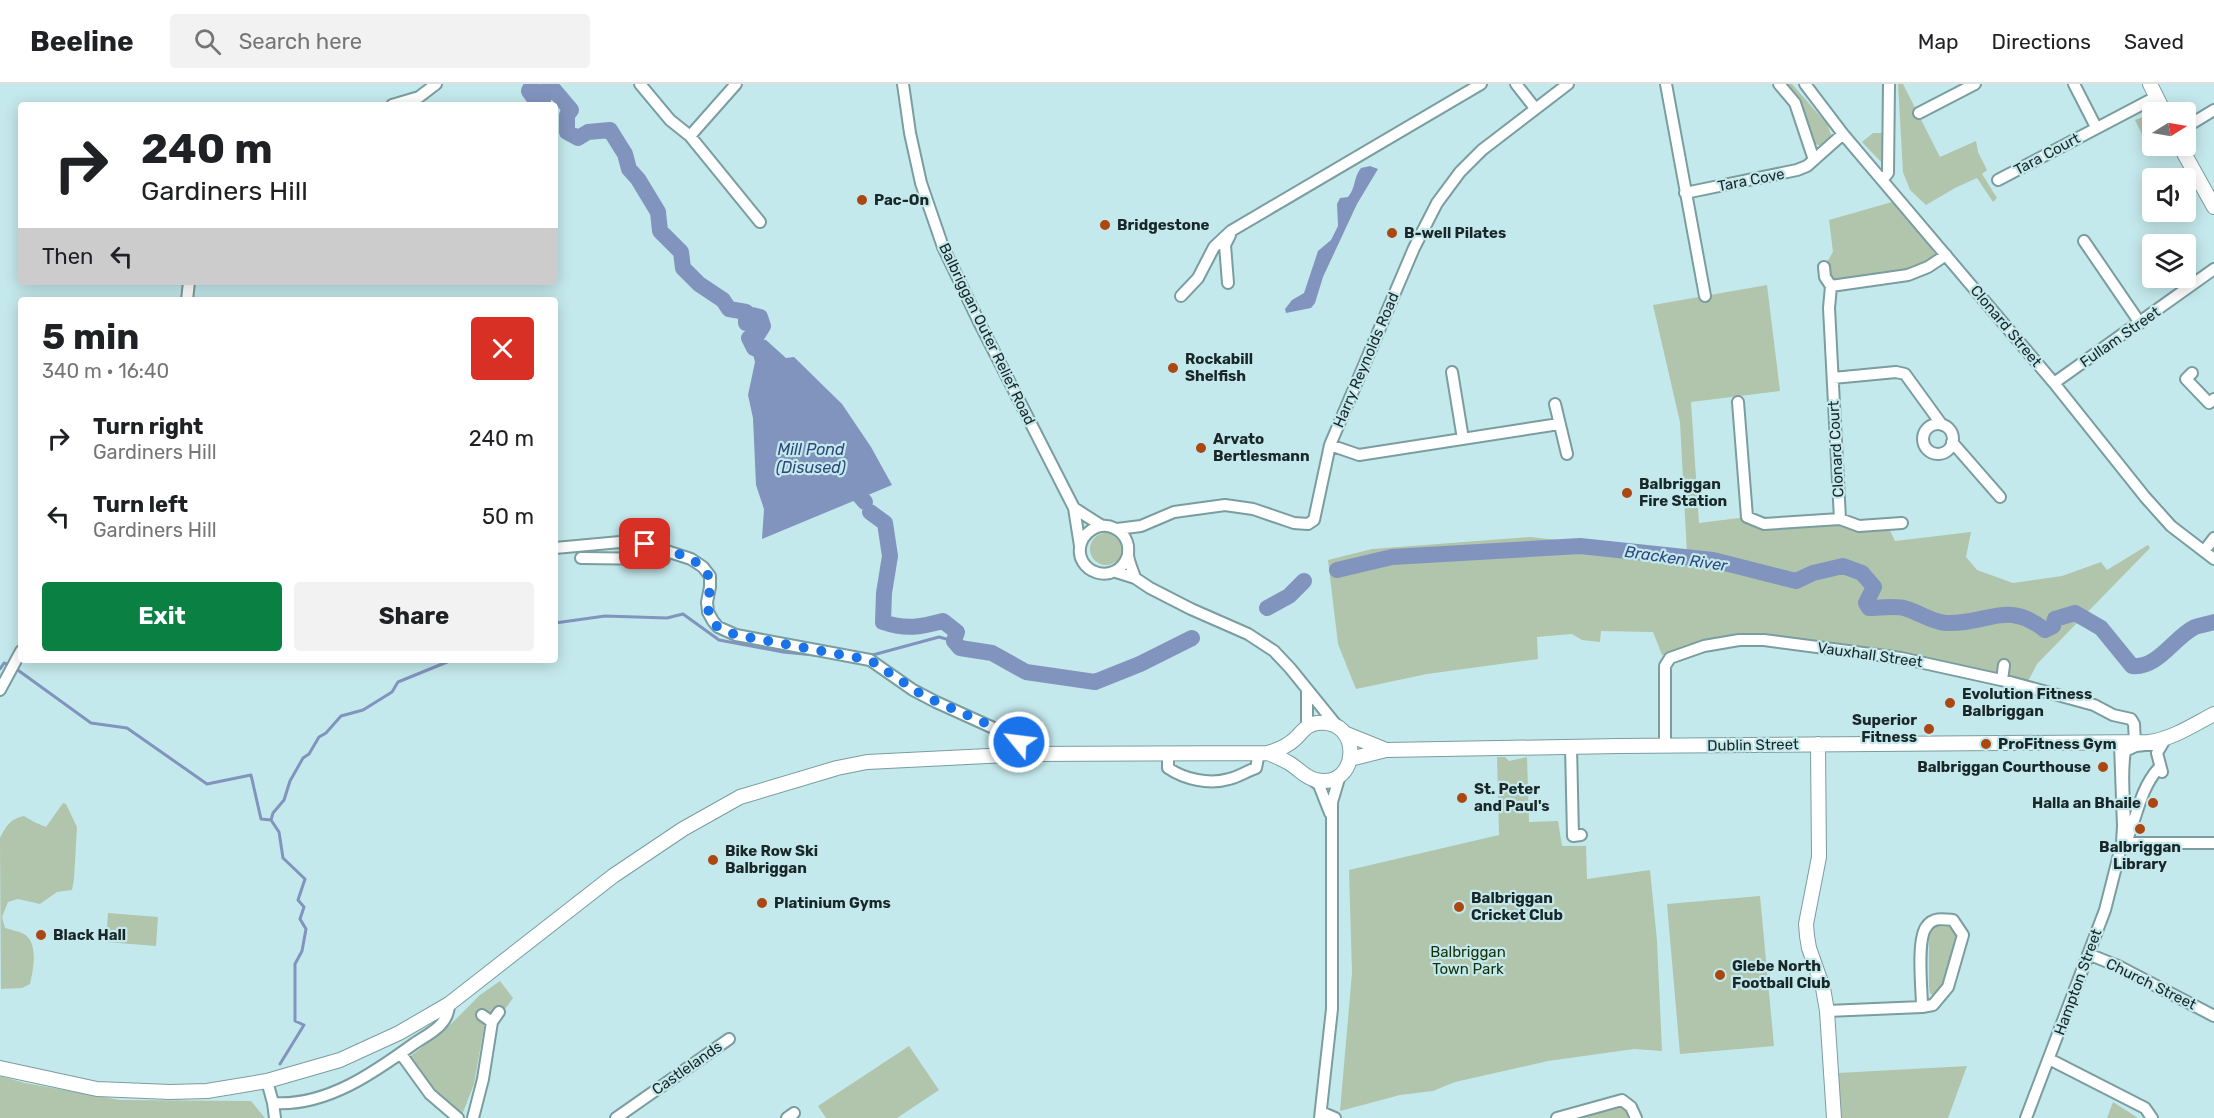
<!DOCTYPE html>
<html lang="en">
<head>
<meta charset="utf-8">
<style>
  :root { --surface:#fff; --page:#f2f2f2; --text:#202124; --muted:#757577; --line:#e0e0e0; --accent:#0b8043 }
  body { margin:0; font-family:Rubik,sans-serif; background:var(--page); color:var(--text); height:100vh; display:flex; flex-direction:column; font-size:22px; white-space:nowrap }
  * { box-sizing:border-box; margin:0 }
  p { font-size:20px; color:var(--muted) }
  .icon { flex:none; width:33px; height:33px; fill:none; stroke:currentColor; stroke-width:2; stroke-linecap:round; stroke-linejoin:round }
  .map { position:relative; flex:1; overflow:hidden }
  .drawer { position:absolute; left:18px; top:213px; width:540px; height:366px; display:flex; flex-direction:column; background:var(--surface); border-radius:6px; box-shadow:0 3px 15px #0003 }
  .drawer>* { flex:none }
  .guide { position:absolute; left:18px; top:18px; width:540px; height:183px; border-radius:6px; box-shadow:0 3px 15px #0003; background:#fff; color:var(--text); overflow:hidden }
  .needle { width:39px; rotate:79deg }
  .controls { position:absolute; left:2142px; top:18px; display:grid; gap:12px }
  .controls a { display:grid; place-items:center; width:54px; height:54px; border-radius:6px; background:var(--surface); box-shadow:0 3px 15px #0003; font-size:30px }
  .pin { position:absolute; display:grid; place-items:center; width:51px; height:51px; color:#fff; margin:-26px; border-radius:12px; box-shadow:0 3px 9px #0006 }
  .me { position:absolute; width:66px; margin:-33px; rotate:299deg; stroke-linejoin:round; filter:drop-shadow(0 0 4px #0008) }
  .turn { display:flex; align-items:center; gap:21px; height:126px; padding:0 24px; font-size:27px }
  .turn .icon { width:78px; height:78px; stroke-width:2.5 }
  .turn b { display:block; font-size:42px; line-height:51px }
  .then { display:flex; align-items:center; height:57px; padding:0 24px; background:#0003; gap:12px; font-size:22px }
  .round { display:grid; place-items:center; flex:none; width:63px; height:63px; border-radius:6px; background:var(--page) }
  .summary { display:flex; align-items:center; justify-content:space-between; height:102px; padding:0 24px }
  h1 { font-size:36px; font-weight:700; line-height:45px }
  .primary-button { display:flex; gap:12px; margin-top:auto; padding:12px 24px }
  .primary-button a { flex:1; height:69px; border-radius:6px; background:var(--accent); color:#fff; font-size:24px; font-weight:700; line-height:69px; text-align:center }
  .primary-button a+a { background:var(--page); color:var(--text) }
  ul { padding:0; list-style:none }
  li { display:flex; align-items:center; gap:18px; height:78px; padding:0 24px }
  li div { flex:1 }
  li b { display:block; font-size:22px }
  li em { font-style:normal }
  header { display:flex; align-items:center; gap:36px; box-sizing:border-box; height:84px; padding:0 30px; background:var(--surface); border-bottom:2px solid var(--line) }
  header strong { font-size:28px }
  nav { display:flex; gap:33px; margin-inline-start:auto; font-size:21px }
  .search { width:420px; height:54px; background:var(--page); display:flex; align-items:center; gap:15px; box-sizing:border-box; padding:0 21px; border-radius:6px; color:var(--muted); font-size:22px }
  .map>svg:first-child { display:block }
  .green { fill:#b1c4ac }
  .water { fill:#8194bd }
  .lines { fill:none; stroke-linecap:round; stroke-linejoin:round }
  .stream { stroke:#8194bd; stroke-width:3 }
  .river { stroke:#8194bd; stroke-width:16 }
  .minor-casing { stroke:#7a9d9f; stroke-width:14 }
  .major-casing { stroke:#7a9d9f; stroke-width:16 }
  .minor { stroke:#fff; stroke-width:10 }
  .major { stroke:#fff; stroke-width:14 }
  .route { stroke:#1a73e8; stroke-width:10; stroke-dasharray:0 18 }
  .poi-dot { fill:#ab4812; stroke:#c4e9ec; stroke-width:2 }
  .labels { text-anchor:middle; stroke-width:4.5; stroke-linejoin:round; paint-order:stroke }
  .street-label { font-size:15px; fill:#192728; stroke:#c4e9ec }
  .poi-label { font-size:15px; font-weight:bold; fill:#192728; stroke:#c4e9ec; text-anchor:start }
  .park-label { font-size:15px; fill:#143209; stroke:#c4e9ec }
  .water-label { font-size:16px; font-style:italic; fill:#30477d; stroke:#c4e9ec }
</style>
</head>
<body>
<header>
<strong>Beeline</strong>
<div class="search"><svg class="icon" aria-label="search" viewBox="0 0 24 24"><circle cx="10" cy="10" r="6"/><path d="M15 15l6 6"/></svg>Search here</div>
<nav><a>Map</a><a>Directions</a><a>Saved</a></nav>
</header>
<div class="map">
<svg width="2214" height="1034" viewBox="0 0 2214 1034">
  <rect width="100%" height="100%" fill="#c4e9ec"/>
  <path class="green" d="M1784 0H1792L1827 40 1832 53 1828 60 1821 62 1813 59Z
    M1898 0H1903L1940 73 1976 57 1978 68 1987 86 1982 90 1997 114 1993 118 1977 94 1955 104 1926 121 1910 106 1903 88Z
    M2148 31 2152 32V62H2160L2151 68 2135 36Z
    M1873 49H1884V79H1882L1862 58Z
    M1899 116 1939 176 1928 183 1831 202 1824 183 1833 168 1829 136Z
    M1767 201 1780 307 1691 318 1699 439 1747 433 1752 436 1887 440 1895 457 1971 448 1966 473 1977 486 2013 499 2062 492 2101 478 2107 486 2148 461 2150 464 2037 580 2027 599 2009 592 2008 587 2000 586 1994 590 1771 554 1734 551 1710 556 1662 571 1653 548 1601 547 1600 558 1582 556 1572 550 1537 553 1538 575 1427 590 1356 605 1338 560 1328 476 1372 465 1530 453 1687 470 1680 338 1653 221Z
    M1090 465a16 16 0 1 1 32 0a16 16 0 1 1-32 0Z
    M1497 673H1505L1509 677 1527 673 1529 738 1558 737 1562 762H1586L1587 795 1650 786 1657 857 1662 967 1634 965 1548 977 1455 998 1433 1007 1400 1011 1340 1027 1352 889 1349 786 1499 751Z
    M63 719 66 720 77 743 74 795 72 806 57 808 40 820 18 815 8 818 2 833 5 844C11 846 18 847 24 850 39 859 33 887 30 900L22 904 1 905 0 754C6 742 10 735 24 732L34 738 46 743Z
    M1760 812 1774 962 1680 970 1667 820Z
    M108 829 158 833 156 862 106 858Z
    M1946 837 1956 846 1958 854 1940 908 1934 912 1930 909 1929 903V847L1932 843Z
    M500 897 513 914 505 925 486 932 474 1000 462 1031 432 1008 407 975 451 940 480 911Z
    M909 962 939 1006 897 1034H826L818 1022Z
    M1967 982 1948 1034H1841L1838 989Z
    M0 992 25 999 120 1016 251 1017 265 1034H0Z
    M2113 1018 2138 1034H2107Z
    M1621 1022 1630 1029 1631 1034H1571Z"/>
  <path class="water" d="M1370 82 1378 85 1357 120 1323 193 1315 219 1311 224 1286 229 1285 225 1292 216 1304 209 1318 167 1331 156 1338 142 1337 120 1340 114 1348 113C1356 104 1353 94 1361 84Z
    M749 254 766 256 786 274 794 273 842 320 871 363 892 401 762 455 764 425 756 401 753 334 748 311 755 278Z"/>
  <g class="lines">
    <path class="stream" d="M555 539 605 532 667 534 683 530 719 556 783 568 824 572
      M869 572 939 553 954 557
      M15 584 91 639 127 644 207 700 251 691 261 735 271 736
      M0 585 4 579 9 581
      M271 736 279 748 283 774 305 795 298 816 304 823 300 835 306 845 302 867 295 880V937L304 941 280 980
      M271 736 273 729 284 716 290 697 303 674 309 670 319 653 326 649 341 632 363 626 392 608 398 598 452 576"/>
    <path class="river" d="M532 0 529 7 534 14 544 13 547 5 554 6 571 26 567 31V48L578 54 588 48 610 46 625 70 629 85 638 95 658 128 660 147 681 168 683 184 699 200 723 216 729 225 746 228V239L752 231 760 233 763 242 758 250 749 254 754 264 763 268
      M846 396 865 418
      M870 428 885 439 890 472 884 509 883 538C906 546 920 543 943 537L957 548 954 557 960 564 992 569 1026 588 1095 598 1140 580 1192 554
      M1337 486 1392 473 1580 462 1713 476 1796 497 1813 489 1843 482 1862 489 1874 503 1866 519 1869 524C1881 524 1896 521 1907 525 1920 529 1932 538 1946 539 1988 541 2006 515 2045 546L2053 542 2055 535 2075 529 2101 544 2132 582C2158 585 2174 553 2195 543 2201 541 2208 540 2214 538
      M1267 524 1289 512 1304 497"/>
    <defs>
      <path id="minor" d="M640 0 670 36 690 52
        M736 0 690 52 760 138
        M903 0 910 49 921 99 943 163 979 238 1074 424 1080 462
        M1516 0 1535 24
        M1666 0 1705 212
        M1779 0 1795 19 1814 76
        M1805 0 1843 50 2054 299 2145 413 2171 442 2214 475
        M2074 0 2096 43
        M392 21 419 13 436 0
        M1919 29 1975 0
        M2186 43 2214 26
        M1882 96 1888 89 1889 0
        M1998 96 2156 13
        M1685 109 1797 86 1807 82 1843 50
        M2084 157 2140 239
        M1824 183 1825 193 1831 202 1829 224 1840 435
        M1228 199 1225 161 1230 151
        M1831 202 1908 191 1928 183 1946 171
        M1181 212 1198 194 1214 163 1231 147 1481 0
        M187 216 189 198
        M1452 288 1463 355
        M2192 289 2186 295 2209 319 2214 315
        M1833 294 1896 288 1905 290 1942 341
        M2054 299 2214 185
        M1738 318 1747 433 1764 440 1840 435 1859 442 1902 439
        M1555 320 1567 370
        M1923 355a15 15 0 1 1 30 0a15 15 0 1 1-30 0Z
        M1952 358 2000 413
        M1330 361 1359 371 1559 340
        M1074 424 1102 442
        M1117 445 1141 442 1174 428 1225 421 1253 425 1294 439 1308 440 1314 436 1330 361 1414 164 1437 119 1460 88 1482 66 1568 0
        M555 464 620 458 645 460 691 475 703 483 710 492V503L707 518 708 528 713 537 718 543 736 551 870 576 913 606 936 618 1009 651 1022 660 1027 670
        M2204 467 2214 454
        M1128 471C1117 504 1072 489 1081 459 1084 451 1090 446 1097 443 1109 439 1123 446 1127 458 1129 463 1128 467 1128 471 1129 479 1133 487 1135 494
        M581 474 664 475 667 467
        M1116 488 1135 494 1150 504 1191 525 1248 550 1274 567 1290 584 1337 642
        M2002 596 2004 581
        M0 606 21 567
        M1307 643V607
        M2163 659 2157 669 2162 688 2158 685C2141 704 2137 731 2128 753L2125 754C2126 725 2120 696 2125 667L2136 662Z
        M1665 661V582L1670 574 1704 562 1739 556H1764L1901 574 2010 598 2094 621 2113 631 2131 635 2134 640 2135 659
        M1571 662 1573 752 1581 751
        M1168 670V684C1184 695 1209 701 1229 695 1238 693 1247 687 1256 684L1259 669
        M1313 696 1319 701 1330 729
        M2122 759H2214
        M2088 870 2118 882 2214 932
        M1827 927 1922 923 1933 921 1948 903 1963 851 1953 836C1944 835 1933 833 1927 842 1916 854 1922 906 1922 923
        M482 931 492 938
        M401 970 430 1010 458 1034
        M2049 975 2145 1024 2152 1034
        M267 997 273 1019 275 1034
        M273 1019C326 1023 375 988 415 959 430 949 449 941 449 920
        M1321 1028 1335 1034
        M473 1034 483 995 492 938 499 928
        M616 1034 729 955
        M787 1034 794 1029
        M1320 1034 1332 925V718L1340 691
        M1557 1034 1622 1016 1631 1023 1636 1034
        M2026 1034 2105 826 2122 759 2123 742 2120 660"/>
      <path id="major" d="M2150 0 2164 28
        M2180 62 2214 123
        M1344 649 1386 666
        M1818 660 1819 773 1806 840 1807 852 1809 864 1823 904 1827 927 1834 1034
        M1350 675 1386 666 1619 662 2149 658C2172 655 2193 641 2214 630
        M0 984 97 1005 170 1008 207 1007 267 997 340 976 399 949 449 920 613 792 683 745 740 713 837 684 867 678 1027 670 1268 669C1278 666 1288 662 1296 654 1303 647 1307 640 1318 639 1363 634 1360 706 1316 696 1305 694 1298 684 1289 679 1282 675 1275 672 1268 669"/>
    </defs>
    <use href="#minor" class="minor-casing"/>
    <use href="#major" class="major-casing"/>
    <use href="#minor" class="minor"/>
    <use href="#major" class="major"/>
  </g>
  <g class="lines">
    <path class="route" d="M645 460C663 466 687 469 702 483 721 499 696 528 718 543 723 547 730 548 736 551L870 576 924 612 985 639 1019 658"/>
  </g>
  <g class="poi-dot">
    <circle cx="862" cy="116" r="6"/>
    <circle cx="1105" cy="141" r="6"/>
    <circle cx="1392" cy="149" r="6"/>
    <circle cx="1173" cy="284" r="6"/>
    <circle cx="1201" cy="364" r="6"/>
    <circle cx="1627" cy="409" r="6"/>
    <circle cx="1950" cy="619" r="6"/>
    <circle cx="1929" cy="645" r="6"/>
    <circle cx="1986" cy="660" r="6"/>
    <circle cx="2103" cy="683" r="6"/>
    <circle cx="1462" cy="714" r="6"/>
    <circle cx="2153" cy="719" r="6"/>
    <circle cx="2140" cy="745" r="6"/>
    <circle cx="713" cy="776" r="6"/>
    <circle cx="762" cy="819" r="6"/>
    <circle cx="1459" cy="823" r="6"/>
    <circle cx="41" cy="851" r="6"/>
    <circle cx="1720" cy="891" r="6"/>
  </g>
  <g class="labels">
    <g class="street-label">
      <text transform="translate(2047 70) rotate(-28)" y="5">Tara Court</text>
      <text transform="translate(1751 96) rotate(-11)" y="5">Tara Cove</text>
      <text transform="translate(2006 242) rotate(50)" y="5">Clonard Street</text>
      <text transform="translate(987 250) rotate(64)" y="5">Balbriggan Outer Relief Road</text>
      <text transform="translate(2120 253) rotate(-35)" y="5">Fullam Street</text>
      <text transform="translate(1366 276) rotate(-67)" y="5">Harry Reynolds Road</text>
      <text transform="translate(1836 365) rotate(-93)" y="5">Clonard Court</text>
      <text transform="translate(1870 571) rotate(8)" y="5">Vauxhall Street</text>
      <text transform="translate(1753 661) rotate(-1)" y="5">Dublin Street</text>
      <text transform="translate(2078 898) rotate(-70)" y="5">Hampton Street</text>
      <text transform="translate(2151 900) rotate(26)" y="5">Church Street</text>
      <text transform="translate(687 984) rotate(-35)" y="5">Castlelands</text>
    </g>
    <g class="poi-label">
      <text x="874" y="121">Pac-On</text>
      <text x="1117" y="146">Bridgestone</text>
      <text x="1404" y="154">B-well Pilates</text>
      <text x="1185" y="280">Rockabill<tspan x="1185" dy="17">Shelfish</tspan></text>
      <text x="1213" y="360">Arvato<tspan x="1213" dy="17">Bertlesmann</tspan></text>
      <text x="1639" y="405">Balbriggan<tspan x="1639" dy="17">Fire Station</tspan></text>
      <text x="1962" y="615">Evolution Fitness<tspan x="1962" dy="17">Balbriggan</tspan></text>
      <text x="1917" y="641" text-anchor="end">Superior<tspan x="1917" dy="17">Fitness</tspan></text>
      <text x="1998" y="665">ProFitness Gym</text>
      <text x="2091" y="688" text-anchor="end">Balbriggan Courthouse</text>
      <text x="1474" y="710">St. Peter<tspan x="1474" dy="17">and Paul's</tspan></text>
      <text x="2141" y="724" text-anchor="end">Halla an Bhaile</text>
      <text x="2140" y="768" text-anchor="middle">Balbriggan<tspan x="2140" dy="17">Library</tspan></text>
      <text x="725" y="772">Bike Row Ski<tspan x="725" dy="17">Balbriggan</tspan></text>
      <text x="1471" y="819">Balbriggan<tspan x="1471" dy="17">Cricket Club</tspan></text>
      <text x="774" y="824">Platinium Gyms</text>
      <text x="53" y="856">Black Hall</text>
      <text x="1732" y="887">Glebe North<tspan x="1732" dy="17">Football Club</tspan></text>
    </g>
    <g class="park-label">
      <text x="1468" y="873">Balbriggan<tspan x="1468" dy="17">Town Park</tspan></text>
    </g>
    <g class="water-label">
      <text x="811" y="371">Mill Pond<tspan x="811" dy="18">(Disused)</tspan></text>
      <text transform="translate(1676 474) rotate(8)" y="6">Bracken River</text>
    </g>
  </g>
</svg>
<div class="controls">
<a><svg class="needle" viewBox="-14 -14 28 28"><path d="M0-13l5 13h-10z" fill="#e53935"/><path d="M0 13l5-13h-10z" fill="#757577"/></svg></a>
<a><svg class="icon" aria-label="sound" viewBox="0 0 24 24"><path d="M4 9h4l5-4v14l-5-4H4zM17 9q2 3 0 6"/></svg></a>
<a><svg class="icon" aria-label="layers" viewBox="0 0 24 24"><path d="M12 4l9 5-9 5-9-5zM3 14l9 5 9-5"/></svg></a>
</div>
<div class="pin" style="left:645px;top:460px;background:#d93025"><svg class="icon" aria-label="arrive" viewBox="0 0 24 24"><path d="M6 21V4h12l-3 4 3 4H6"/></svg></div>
<svg class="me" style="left:1019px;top:658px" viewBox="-20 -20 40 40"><circle r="17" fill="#1a73e8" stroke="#fff" stroke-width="3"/><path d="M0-11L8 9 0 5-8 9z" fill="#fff"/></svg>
<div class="guide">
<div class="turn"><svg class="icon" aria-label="right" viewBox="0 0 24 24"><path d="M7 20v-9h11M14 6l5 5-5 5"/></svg><div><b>240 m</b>Gardiners Hill</div></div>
<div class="then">Then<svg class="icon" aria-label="left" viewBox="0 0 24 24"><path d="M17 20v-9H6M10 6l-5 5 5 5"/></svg></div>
</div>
<section class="drawer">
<div class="summary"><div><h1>5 min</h1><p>340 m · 16:40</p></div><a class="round" style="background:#d93025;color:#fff"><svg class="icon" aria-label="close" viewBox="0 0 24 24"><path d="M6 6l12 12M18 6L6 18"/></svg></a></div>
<ul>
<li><svg class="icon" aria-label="right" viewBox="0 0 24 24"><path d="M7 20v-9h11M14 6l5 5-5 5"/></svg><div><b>Turn right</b><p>Gardiners Hill</p></div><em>240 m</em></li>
<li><svg class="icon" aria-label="left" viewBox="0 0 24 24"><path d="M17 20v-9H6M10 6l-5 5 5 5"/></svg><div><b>Turn left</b><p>Gardiners Hill</p></div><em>50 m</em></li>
</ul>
<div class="primary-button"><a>Exit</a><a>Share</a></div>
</section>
</div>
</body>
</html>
